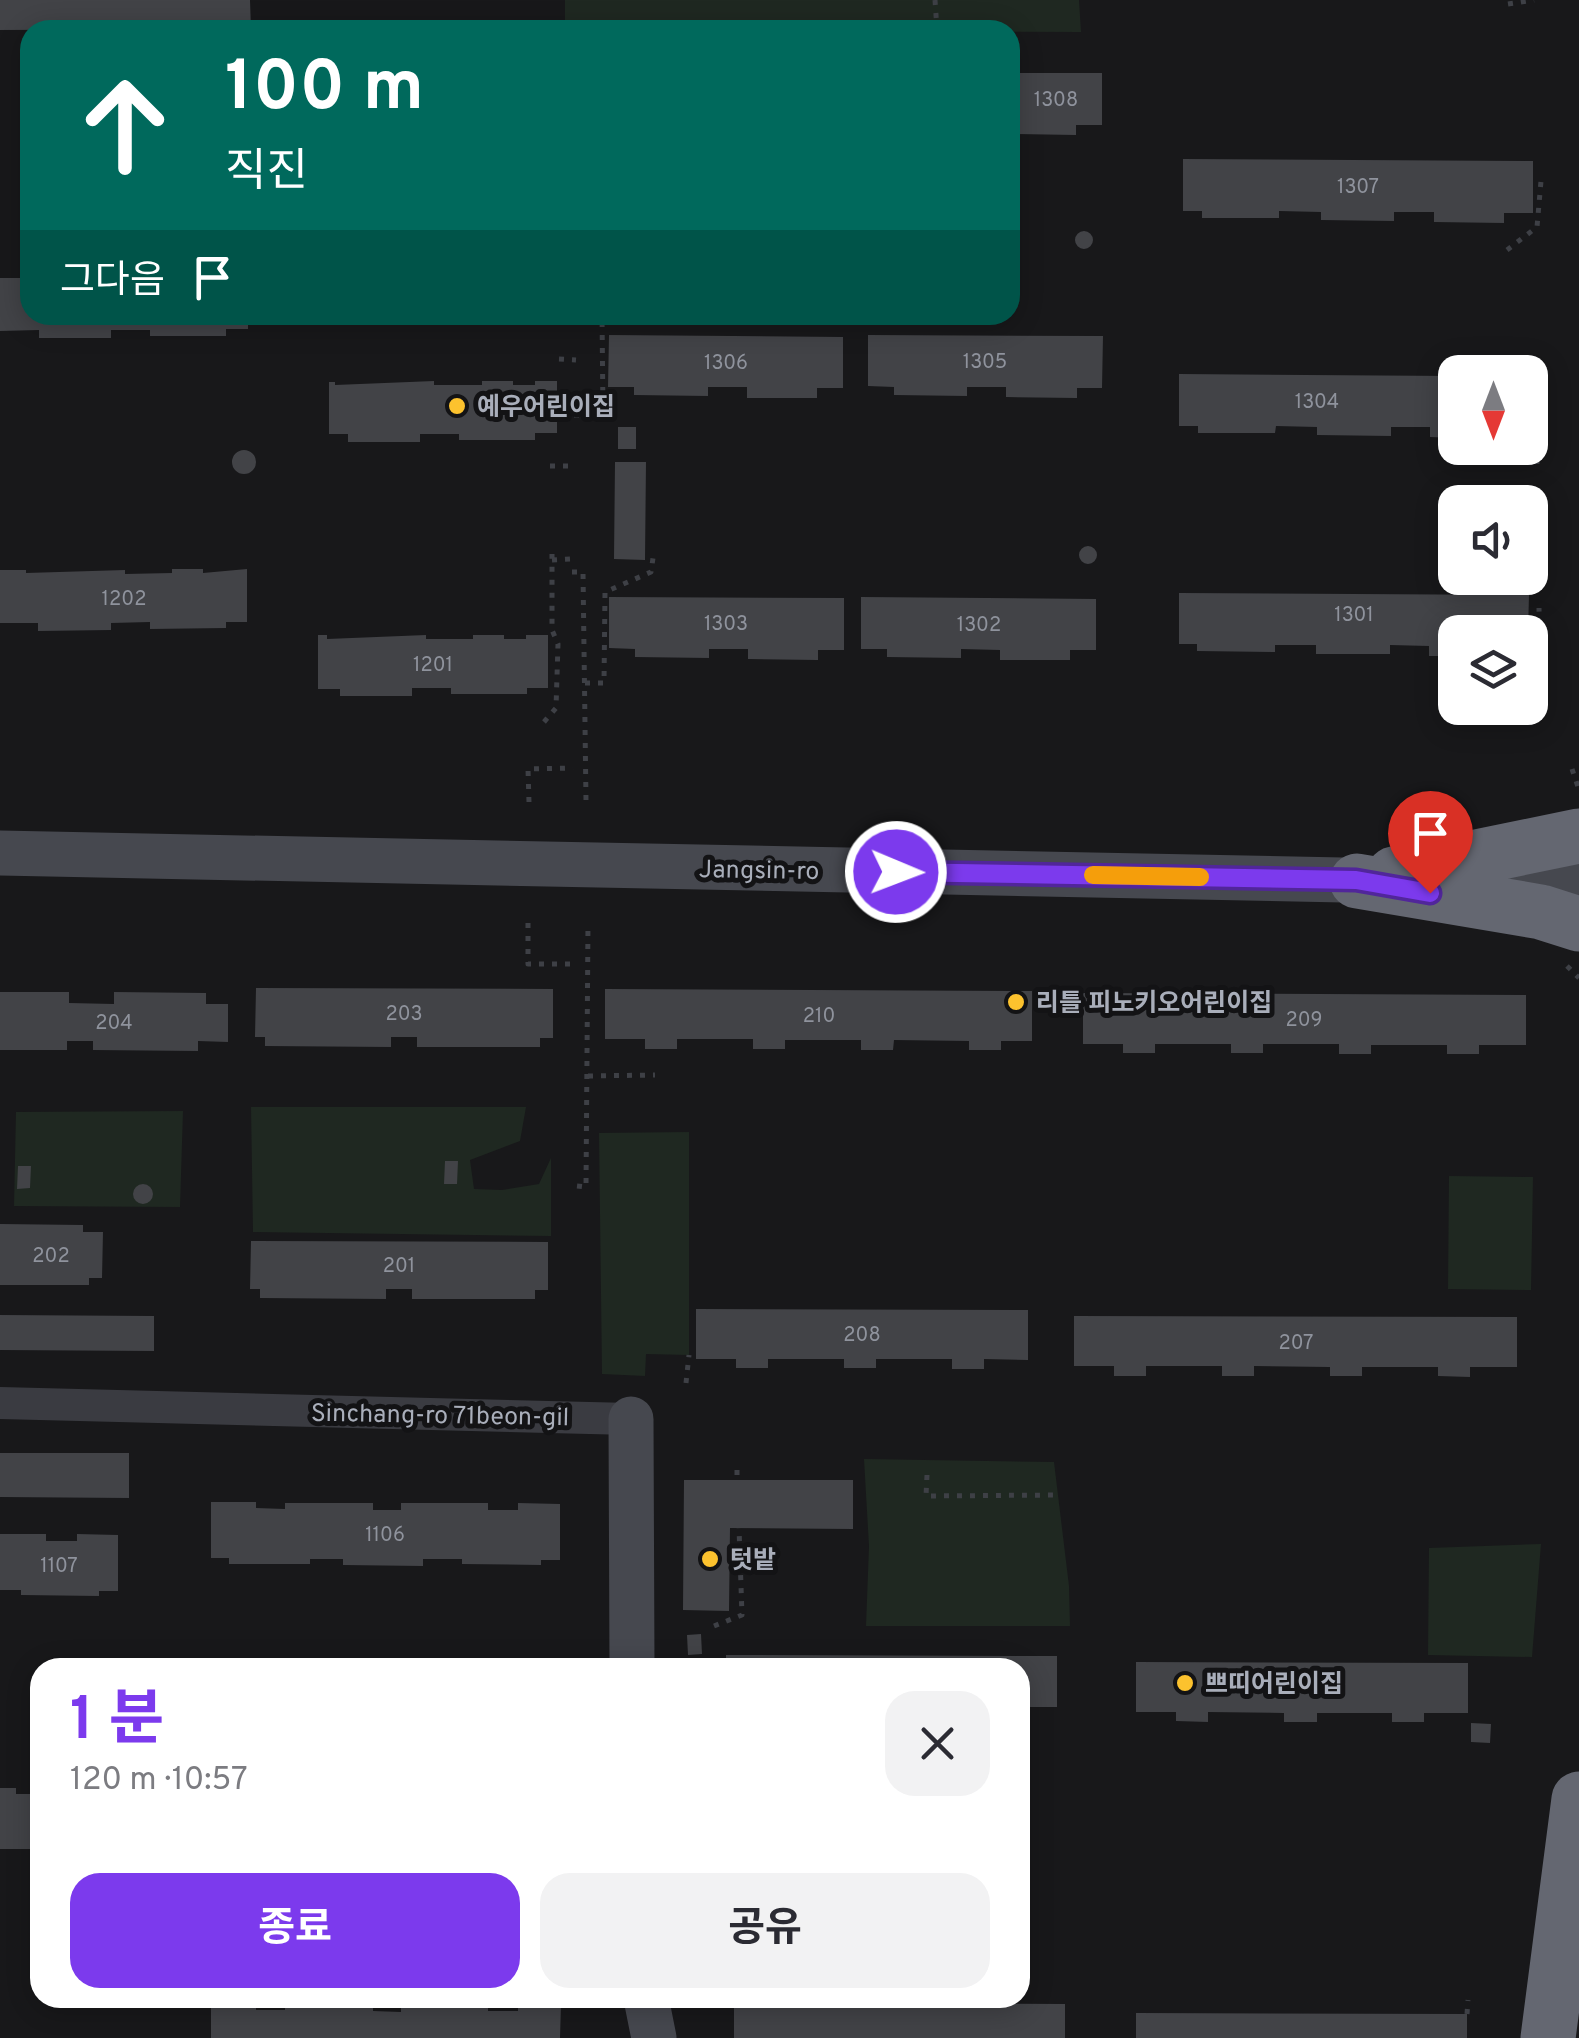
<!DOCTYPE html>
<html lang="ko">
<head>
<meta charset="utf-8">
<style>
  :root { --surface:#fff; --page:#f2f2f3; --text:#2b2b33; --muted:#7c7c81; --accent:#7c3aed }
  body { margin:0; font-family:Overpass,"Noto Sans KR",sans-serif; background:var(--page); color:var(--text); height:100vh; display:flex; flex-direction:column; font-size:38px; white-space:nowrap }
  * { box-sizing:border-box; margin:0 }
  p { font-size:32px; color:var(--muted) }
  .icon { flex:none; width:55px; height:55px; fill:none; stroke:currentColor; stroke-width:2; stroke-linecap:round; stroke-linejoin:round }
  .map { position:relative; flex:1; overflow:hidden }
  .sheet { position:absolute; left:30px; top:1658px; width:1000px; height:350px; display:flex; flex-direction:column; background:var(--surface); border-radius:30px; box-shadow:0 5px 25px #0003 }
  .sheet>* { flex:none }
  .hud { position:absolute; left:20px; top:20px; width:1000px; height:305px; border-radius:30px; box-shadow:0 5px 25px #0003; background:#00695c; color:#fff; overflow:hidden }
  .needle { width:65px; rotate:180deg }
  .buttons { position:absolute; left:1438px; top:355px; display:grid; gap:20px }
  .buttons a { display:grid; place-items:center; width:110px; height:110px; border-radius:20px; background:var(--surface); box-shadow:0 5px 25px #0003; font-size:50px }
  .pin { position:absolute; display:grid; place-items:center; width:85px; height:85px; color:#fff; margin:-102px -42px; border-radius:50% 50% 50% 0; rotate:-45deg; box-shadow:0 0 10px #0007 }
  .pin .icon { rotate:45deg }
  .me { position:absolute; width:110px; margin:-55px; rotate:91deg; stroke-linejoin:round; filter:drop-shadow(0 0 8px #0008) }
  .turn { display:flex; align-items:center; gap:35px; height:210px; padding:0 40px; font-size:45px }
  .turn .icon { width:130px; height:130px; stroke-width:2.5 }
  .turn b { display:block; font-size:70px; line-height:85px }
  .then { display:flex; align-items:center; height:95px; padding:0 40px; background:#0003; gap:20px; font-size:38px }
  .round { display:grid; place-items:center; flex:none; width:105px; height:105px; border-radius:30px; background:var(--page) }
  .head { display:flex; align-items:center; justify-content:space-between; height:170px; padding:0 40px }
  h1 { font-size:60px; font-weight:700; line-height:75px; color:var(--accent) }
  .button { display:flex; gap:20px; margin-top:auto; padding:20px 40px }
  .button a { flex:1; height:115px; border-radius:30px; background:var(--accent); color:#fff; font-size:40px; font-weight:700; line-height:115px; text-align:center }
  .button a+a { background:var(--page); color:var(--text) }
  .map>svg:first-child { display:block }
  .park { fill:#1f2821 }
  .building { fill:#424347 }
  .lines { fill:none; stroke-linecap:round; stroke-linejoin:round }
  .path { stroke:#3e4046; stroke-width:5; stroke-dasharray:5 8; stroke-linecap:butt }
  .street { stroke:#3a3b41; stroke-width:32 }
  .secondary { stroke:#46484f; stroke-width:45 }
  .highway { stroke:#646771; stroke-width:55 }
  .route-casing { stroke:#51269a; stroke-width:25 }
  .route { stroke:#7c3aed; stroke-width:18 }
  .slow { stroke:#f59e0b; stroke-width:18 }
  .poi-dot { fill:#fcc22e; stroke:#131315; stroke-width:4 }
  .labels { text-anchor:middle; stroke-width:10; stroke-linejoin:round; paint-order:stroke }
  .number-label { font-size:20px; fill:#8f939d }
  .poi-label { font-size:25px; font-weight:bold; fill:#a9aeba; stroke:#131315; text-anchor:start }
  .street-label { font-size:25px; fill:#a9aeba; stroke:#131315 }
</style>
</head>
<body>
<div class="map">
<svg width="1579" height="2038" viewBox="0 0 1579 2038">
  <rect width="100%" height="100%" fill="#18181a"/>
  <path class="park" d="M565 0H1079L1081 32 565 30Z
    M251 1107H526L520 1141 470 1160 474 1189 502 1190 539 1184 551 1158V1236L253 1232Z
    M183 1111 180 1207 14 1206 16 1112Z
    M689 1132V1355L646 1354 645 1376 602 1374 599 1133Z
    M1449 1176 1533 1177 1531 1290 1448 1289Z
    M864 1459 1054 1462 1069 1586 1070 1626H866L869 1546Z
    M1541 1544 1532 1657 1428 1655 1429 1548Z"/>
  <path class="building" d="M0 0H250L251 29 0 30Z
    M1010 73H1102V125H1076V135L1010 134Z
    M1183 159 1533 161V213H1504V223L1434 222V212H1394V221L1321 220V212L1279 211V218H1202V211H1183Z
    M1075 240a9 9 0 1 1 18 0a9 9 0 1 1-18 0Z
    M0 278H26V281H30V315H248V329H226V336H150V330H111V338H39V330L0 331Z
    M609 335 843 337V388H817V398H747V387H708V396L634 395V387H608Z
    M868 335 1103 336 1102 388H1077V398L1006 397V387H967V396L894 395V387L868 386Z
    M1179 374 1455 376V438L1430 437V427H1391V436L1317 435V427L1276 426 1275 433H1198V426H1179Z
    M434 381V385H482V381H513V385H535V381H557V433H535V440H459V434H420V442H348V434H329V382H335V385Z
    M618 427H636V449H618Z
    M232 462a12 12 0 1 1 24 0a12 12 0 1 1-24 0Z
    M615 462H646L645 560 614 559Z
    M1079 555a9 9 0 1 1 18 0a9 9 0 1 1-18 0Z
    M172 569H203V573L247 569V622H226V628L150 629V622L111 623V630L38 631V623H0V570H26V573L125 570V574L172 573Z
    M1179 593 1529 595 1528 632H1455V656H1429V646L1390 645V654H1316V645H1275V652L1197 651V644H1179Z
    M609 597 844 598V650H818V660L748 659V649H709V658L635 657V649L609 648Z
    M861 597 1096 599V650H1070V660H1000V650L961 649V658L887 657V649H861Z
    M318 635H327V639L426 635V639H473V635H504V639H526V635H548V688H527V694H451V688H412V696H340V689H318Z
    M256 988 553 989V1038H540V1047H417V1037H391V1047L265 1046V1037H255Z
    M605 989 1032 991V1041H1001V1050H969V1041L894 1040 893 1050H861V1040H785V1049H753V1039H677V1049H645V1039H605Z
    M0 992H69V1003L114 1004V992L206 993V1004H228V1042L198 1041V1051L93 1050V1041H67V1050H0Z
    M1083 993 1526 995V1045H1479V1054H1447V1045H1371V1054H1339V1044H1263V1053H1231V1044H1155V1053H1123V1044H1083Z
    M445 1161H458L457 1184H444Z
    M18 1166H31L30 1188 17 1189Z
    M133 1194a10 10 0 1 1 20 0a10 10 0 1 1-20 0Z
    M0 1224 83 1225V1232H103L102 1278H89V1285H0Z
    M251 1241 548 1242V1290H535V1299H412V1289H386V1299L260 1298V1289H250Z
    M696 1309 1028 1310V1360L984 1359V1369H952V1359H876V1368H844V1359H768V1368H736V1359H696Z
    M0 1315 154 1316V1351L0 1350Z
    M1074 1316 1517 1317V1367H1470V1377L1438 1376V1367H1362V1376H1330V1367L1254 1366V1376H1222V1366H1146V1376H1114V1366H1074Z
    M0 1453H129V1498L0 1497Z
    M684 1480H853V1529L730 1528 729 1611 683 1610Z
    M211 1502H256V1508L285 1509V1503H373V1510H401V1503H488V1510H518V1503L560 1504V1560H541V1565L462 1564V1559H423V1566L343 1565V1559H310V1564H229V1558H211Z
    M0 1534H46V1541H77V1534L118 1535V1591H99V1596L21 1595V1590H0Z
    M701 1634 702 1654 688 1655 687 1635Z
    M726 1655 1057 1656V1707H1020V1668H726Z
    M1136 1662 1468 1663V1713H1424V1722H1392V1713H1317V1722H1284V1713L1208 1712V1722L1176 1721V1712H1136Z
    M1471 1723 1491 1724 1490 1743 1471 1742Z
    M0 1788H16V1794H40V1849H0Z
    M734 2003 1065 2004V2038H734Z
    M211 2004H256V2010H285V2004L373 2005V2011L401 2012V2005H488V2011H518V2005H561L560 2038H211Z
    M1136 2013 1467 2014V2038H1136Z"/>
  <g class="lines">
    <path class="path" d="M935 0 937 30
      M1508 4 1534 0
      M1507 250 1537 227 1541 181
      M559 359 576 360
      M574 415H603L602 315
      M1537 464 1538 387
      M550 466H574
      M552 560 572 559
      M572 572H583L586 801
      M585 683H604L605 592 651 572 654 551
      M1530 686 1540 674 1539 608
      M544 722 556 708 558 644 552 630V554
      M1572 769 1579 790
      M529 802 528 769 573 768
      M528 923V964H575
      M1567 966 1579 978
      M588 1076 655 1075
      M577 1186 586 1187 588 923
      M686 1383 689 1355
      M737 1470V1480
      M927 1475 926 1496 1058 1495
      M714 1626 742 1615 739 1528
      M1467 2014 1468 2000"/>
    <path class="street" d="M0 1403 631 1419"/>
    <path class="secondary" d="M0 853 1392 881
      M1476 883 1579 884
      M631 1419 632 1668
      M646 1998 654 2038"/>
    <path class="highway" d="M1394 874 1579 836
      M1357 881 1541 912 1579 924
      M1548 2038 1579 1799"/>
  </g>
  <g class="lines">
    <defs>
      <path id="route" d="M896 872 1356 880 1430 893"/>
    </defs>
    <use href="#route" class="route-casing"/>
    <use href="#route" class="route"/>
    <path class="slow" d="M1093 875 1200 877"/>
  </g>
  <g class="poi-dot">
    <circle cx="457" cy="406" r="10"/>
    <circle cx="1016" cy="1002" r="10"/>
    <circle cx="710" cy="1559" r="10"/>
    <circle cx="1185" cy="1683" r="10"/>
  </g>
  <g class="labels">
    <g class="number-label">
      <text x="1056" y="106">1308</text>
      <text x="1358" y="193">1307</text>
      <text x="985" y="368">1305</text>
      <text x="726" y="369">1306</text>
      <text x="1317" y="408">1304</text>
      <text x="124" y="605">1202</text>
      <text x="1354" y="621">1301</text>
      <text x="726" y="630">1303</text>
      <text x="979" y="631">1302</text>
      <text x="433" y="671">1201</text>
      <text x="404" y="1020">203</text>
      <text x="819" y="1022">210</text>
      <text x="1304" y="1026">209</text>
      <text x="114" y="1029">204</text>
      <text x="51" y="1262">202</text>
      <text x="399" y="1272">201</text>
      <text x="862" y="1341">208</text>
      <text x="1296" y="1349">207</text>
      <text x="385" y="1541">1106</text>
      <text x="59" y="1572">1107</text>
    </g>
    <g class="poi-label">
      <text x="477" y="415">예우어린이집</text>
      <text x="1036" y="1011">리틀 피노키오어린이집</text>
      <text x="730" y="1568">텃밭</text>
      <text x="1205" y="1692">쁘띠어린이집</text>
    </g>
    <g class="street-label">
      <text transform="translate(759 869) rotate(1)" y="9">Jangsin-ro</text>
      <text transform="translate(440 1414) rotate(1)" y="9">Sinchang-ro 71beon-gil</text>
    </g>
  </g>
</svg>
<div class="buttons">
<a><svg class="needle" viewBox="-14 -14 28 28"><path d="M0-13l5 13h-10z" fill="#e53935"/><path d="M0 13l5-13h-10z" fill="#7c7c81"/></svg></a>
<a><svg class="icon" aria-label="sound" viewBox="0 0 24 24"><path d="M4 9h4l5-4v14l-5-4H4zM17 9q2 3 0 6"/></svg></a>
<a><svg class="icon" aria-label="layers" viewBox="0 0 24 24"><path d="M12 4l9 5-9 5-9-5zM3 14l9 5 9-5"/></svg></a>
</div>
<div class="pin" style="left:1430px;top:893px;background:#d93025"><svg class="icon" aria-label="arrive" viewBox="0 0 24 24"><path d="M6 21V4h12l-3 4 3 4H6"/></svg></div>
<svg class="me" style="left:896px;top:872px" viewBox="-20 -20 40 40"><circle r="17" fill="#7c3aed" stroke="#fff" stroke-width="3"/><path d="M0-11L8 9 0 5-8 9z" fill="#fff"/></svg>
<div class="hud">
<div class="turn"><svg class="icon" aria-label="ahead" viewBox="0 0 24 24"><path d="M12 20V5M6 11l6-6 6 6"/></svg><div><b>100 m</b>직진</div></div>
<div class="then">그다음<svg class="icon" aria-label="arrive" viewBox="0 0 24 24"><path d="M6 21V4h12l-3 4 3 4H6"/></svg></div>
</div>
<section class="sheet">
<div class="head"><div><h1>1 분</h1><p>120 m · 10:57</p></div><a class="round"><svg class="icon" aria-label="close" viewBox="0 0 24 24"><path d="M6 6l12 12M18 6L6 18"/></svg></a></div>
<div class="button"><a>종료</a><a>공유</a></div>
</section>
</div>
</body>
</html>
